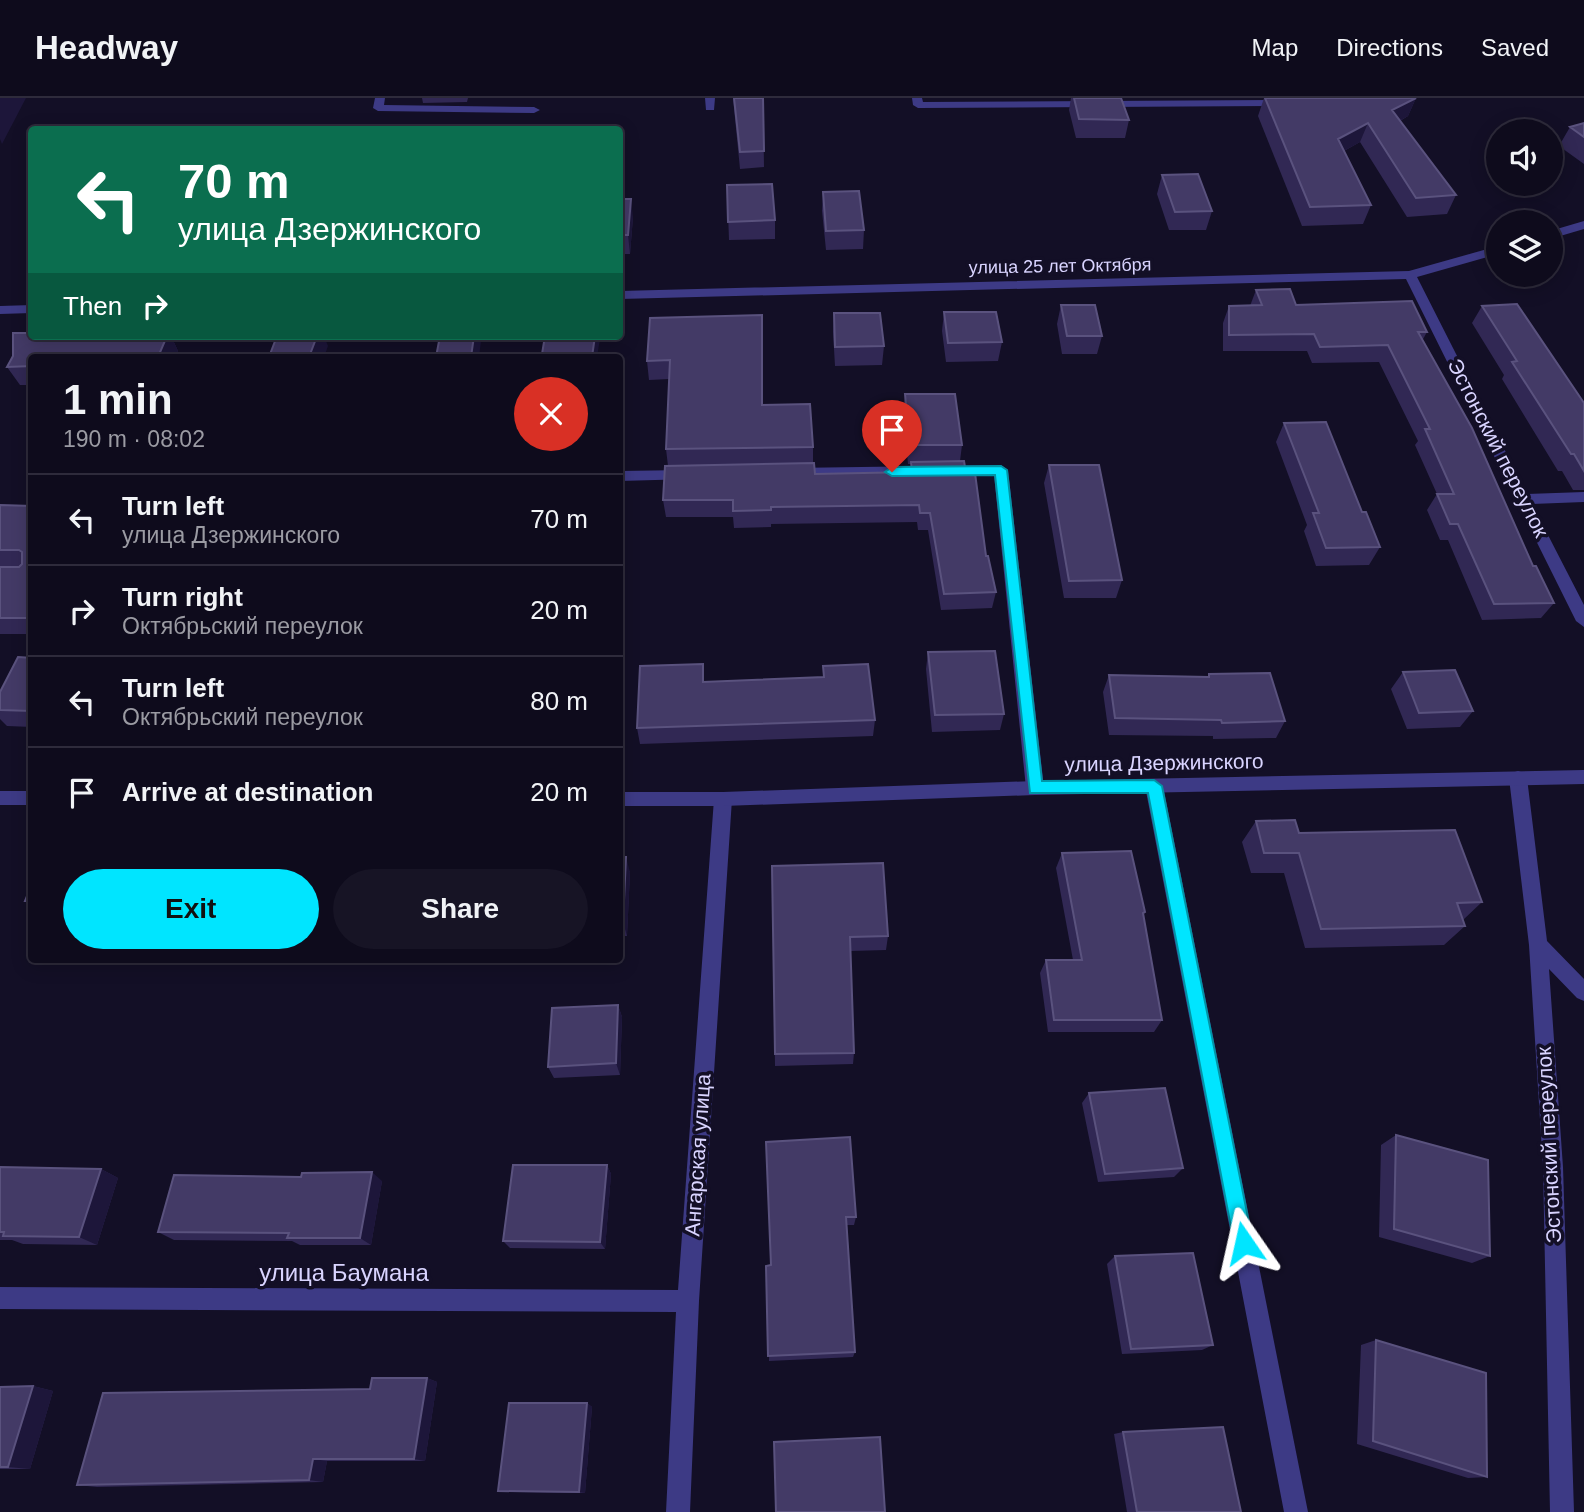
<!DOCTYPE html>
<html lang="en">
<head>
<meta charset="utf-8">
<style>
  :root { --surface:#0e0b1c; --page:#171425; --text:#f1f3f6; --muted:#9b9ba3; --line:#2e2b3b; --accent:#00e5ff }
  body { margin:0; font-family:Arial,sans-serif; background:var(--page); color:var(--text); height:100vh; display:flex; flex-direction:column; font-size:26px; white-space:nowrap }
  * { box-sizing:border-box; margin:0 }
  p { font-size:23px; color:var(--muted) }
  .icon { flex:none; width:38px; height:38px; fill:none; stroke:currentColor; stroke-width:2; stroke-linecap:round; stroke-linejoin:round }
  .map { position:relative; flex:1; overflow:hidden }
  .details { position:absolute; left:28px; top:256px; width:595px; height:609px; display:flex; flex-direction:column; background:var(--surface); border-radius:7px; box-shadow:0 4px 18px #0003,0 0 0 2px var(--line) }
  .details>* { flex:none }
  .top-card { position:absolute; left:28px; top:28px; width:595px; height:214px; border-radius:7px; box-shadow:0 4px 18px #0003,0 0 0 2px var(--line); background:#0b6e4f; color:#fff; overflow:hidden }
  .buttons { position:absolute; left:1486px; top:21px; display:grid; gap:14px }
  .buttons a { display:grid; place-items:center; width:77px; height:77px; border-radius:50%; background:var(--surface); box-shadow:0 4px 18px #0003,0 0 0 2px var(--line); font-size:35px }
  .pin { position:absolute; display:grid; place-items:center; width:60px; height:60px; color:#fff; margin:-72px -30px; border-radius:50% 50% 50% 0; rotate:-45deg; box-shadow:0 0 7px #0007 }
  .pin .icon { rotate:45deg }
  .me { position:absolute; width:77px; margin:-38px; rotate:349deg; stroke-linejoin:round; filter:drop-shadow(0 0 5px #0008) }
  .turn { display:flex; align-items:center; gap:24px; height:147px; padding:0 35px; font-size:32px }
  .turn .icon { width:91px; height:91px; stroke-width:2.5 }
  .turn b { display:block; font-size:49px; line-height:60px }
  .then { display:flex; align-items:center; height:66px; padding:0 35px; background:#0003; gap:14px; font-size:26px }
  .round { display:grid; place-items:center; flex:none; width:74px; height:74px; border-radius:37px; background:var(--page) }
  .headline { display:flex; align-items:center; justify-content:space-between; height:119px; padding:0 35px }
  h1 { font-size:42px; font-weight:800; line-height:52px }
  .action { display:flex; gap:14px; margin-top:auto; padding:14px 35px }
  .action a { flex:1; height:80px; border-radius:42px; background:var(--accent); color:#111; font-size:28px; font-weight:800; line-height:80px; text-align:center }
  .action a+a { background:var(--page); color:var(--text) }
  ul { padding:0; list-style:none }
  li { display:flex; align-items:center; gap:21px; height:91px; padding:0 35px; border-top:2px solid var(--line) }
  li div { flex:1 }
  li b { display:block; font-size:26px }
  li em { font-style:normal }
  header { display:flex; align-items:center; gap:42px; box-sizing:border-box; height:98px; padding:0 35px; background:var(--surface); border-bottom:2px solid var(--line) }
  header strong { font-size:33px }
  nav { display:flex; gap:38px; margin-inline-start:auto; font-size:24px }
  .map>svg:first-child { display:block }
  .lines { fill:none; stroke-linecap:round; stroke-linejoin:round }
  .service { fill:#3d3a85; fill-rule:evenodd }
  .minor { fill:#3d3a85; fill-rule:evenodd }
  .tertiary { fill:#3d3a85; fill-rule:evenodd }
  .wall { fill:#312854 }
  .shaded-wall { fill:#1d163a }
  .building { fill:#433a66; stroke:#5a527e; stroke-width:2 }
  .route { fill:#00e5ff; stroke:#0095a6; stroke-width:2 }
  .labels { text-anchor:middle; stroke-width:7; stroke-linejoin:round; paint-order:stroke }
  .far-street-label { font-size:18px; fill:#d9d4ff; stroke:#130f26 }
  .street-label { font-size:21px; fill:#d9d4ff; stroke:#130f26 }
  .near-street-label { font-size:24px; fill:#d9d4ff; stroke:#130f26 }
</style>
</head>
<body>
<header>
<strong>Headway</strong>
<nav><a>Map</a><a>Directions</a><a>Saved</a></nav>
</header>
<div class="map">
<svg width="1584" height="1414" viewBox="0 0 1584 1414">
  <rect width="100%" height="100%" fill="#130f26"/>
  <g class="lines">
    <path class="service" d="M375 0H385L384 7 534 9 540 12 534 15 378 13 373 10Z"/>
    <path class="minor" d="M705 0H715L714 12H706Z
      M912 0H922L923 4 1286 2 1291 5 1286 8 918 10 913 7Z
      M1584 123V131L1550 141V133Z
      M1498 148V156L1417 179 1527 396 1584 394V404L1532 406 1584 507V529L1576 523 1406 181 620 201V193L1409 173Z
      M32 207V215L0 216V208Z
      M1001 367 1008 372 1044 690 1041 695 1035 697 1029 695 1026 690 994 377 791 380 784 375 791 370Z
      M686 372 691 373 693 377 691 381 620 383V373Z
      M1518 673 1524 675 1527 680 1547 843 1584 881V903L1577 900 1549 871 1563 1069 1574 1414H1550L1543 1069 1529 847 1509 680 1512 675Z
      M1154 681 1160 683 1163 688 1308 1414H1284L1145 688 1148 683Z
      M723 694 729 696 732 701 699 1203 690 1414H666L676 1214 0 1211V1189L678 1192 714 701 717 696Z"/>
    <path class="tertiary" d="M1584 672V686L1035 697 723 708H620V694H723L1035 683Z
      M0 693H32V707H0Z"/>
  </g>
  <path class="wall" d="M422 0H468L467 4 423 5Z
    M733 0H763L764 69 740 71Z
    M1066 0H1121L1129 22 1125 40H1076L1069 12 1071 0Z
    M1264 0H1416L1408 18 1400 23 1456 97 1447 116 1407 119 1360 44 1344 53 1371 107 1363 126 1302 128 1258 18Z
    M1584 25V66L1559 48 1570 29Z
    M1162 77 1212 113 1206 132H1169L1157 96Z
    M727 87 775 122V141L729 142Z
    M823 94 864 132 863 151 826 152 822 113Z
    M620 101 633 119 630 156H620Z
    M1256 192 1296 207 1427 234 1422 243 1533 468 1554 505 1541 520 1482 522 1448 442H1440L1427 412 1437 396 1415 347 1418 343 1379 264 1312 265 1307 253H1223V225L1229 208H1250Z
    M1061 207 1102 238 1097 256H1062L1057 226Z
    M1482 208 1584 305V392H1573L1562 373H1558L1502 281 1504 277 1472 225Z
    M944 214 1002 244 998 263 946 264 942 233Z
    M834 215 884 248 882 267 835 268 833 234Z
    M650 220 762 307 813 349V365L815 376 910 374 911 366H908L903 315 905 296 962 347 960 363 966 375 986 458 996 494 992 510 941 512 928 432H918L917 424 771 426V429L734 430 733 419H666L663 402 668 368 666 351 669 281 649 282 647 263Z
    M13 235H32V238H171L178 253 176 259H32V287H20L7 269 13 258Z
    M1284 325 1362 414 1380 449 1369 467 1316 468 1304 433 1307 427 1276 344Z
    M1049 367 1122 482 1116 500H1064L1044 385Z
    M0 407 32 408V536H0V469L20 468H0Z
    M928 554 1004 616 1000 632 932 634 926 571Z
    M32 560V629L7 628 0 621V594Z
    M823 568 875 622 873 638 640 646 637 630 704 584 823 579Z
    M1403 574 1473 613 1460 629 1407 631 1391 591Z
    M1209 576 1285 623 1276 640 1213 641V638L1109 637 1103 594 1109 577 1208 579Z
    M1256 723 1299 735 1482 804 1463 822 1465 828 1444 847 1305 850 1284 775H1251L1242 744Z
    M1062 755 1145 814 1143 818 1162 922 1154 934H1048L1040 875 1046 862H1073L1056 770Z
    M620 759 630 774 627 838H620Z
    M772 768 888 838 886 852 850 853 854 955 853 966 775 968Z
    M618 907 622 919 620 977 554 980 548 969Z
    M1089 995 1183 1070 1174 1079 1098 1084 1082 1005Z
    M1396 1037 1490 1158 1472 1165 1379 1139 1381 1047Z
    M766 1044 856 1119 854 1127H847L855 1254 853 1259 769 1263 771 1167Z
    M607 1067 611 1076 605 1151 510 1150 503 1143Z
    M0 1069 101 1071 118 1080 97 1147 23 1146 12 1142H0Z
    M382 1083 371 1147H300L292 1143 174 1142 158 1134Z
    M1115 1158 1213 1247 1202 1252 1122 1256 1107 1166Z
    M1376 1242 1487 1379 1468 1380 1357 1346 1361 1247Z
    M427 1280 437 1284 425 1363H327L323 1384 97 1389 77 1387 370 1291Z
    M33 1288 53 1293 30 1371H0V1289Z
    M587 1305 592 1309 585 1395 507 1394 498 1393Z
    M1123 1334 1241 1414H1127L1114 1336Z"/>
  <path class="shaded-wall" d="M0 0H26L2 46 0 41Z
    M1416 0 1408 18 1385 31 1392 12Z
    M1368 25 1360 44 1331 60 1338 41Z
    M631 101 633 119 630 156 628 137Z
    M167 238H171L178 253 176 259H158Z
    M317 238H324L328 248 324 259H309Z
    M474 238H480L481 243 479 259H471Z
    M595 238H599L600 241 597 259H592Z
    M32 512V525L28 520Z
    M626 759 630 774 627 838 623 824Z
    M618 907 622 919 620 977 616 965Z
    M607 1067 611 1076 605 1151 600 1144Z
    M101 1071 118 1080 97 1147 79 1139Z
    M372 1074 382 1083 371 1147 360 1140Z
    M427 1280 437 1284 425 1363 414 1361Z
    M33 1288 53 1293 30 1371 8 1369Z
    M587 1305 592 1309 585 1395 579 1394Z
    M313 1361 327 1363 323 1384 309 1382Z"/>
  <path class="building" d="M734 0H763L764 53 740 54Z
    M1074 0H1121L1129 22 1079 21Z
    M1265 0H1416L1392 12 1456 97 1416 100 1368 25 1338 41 1371 107 1310 109Z
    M1584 25V39L1570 29Z
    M1198 76 1212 113 1175 114 1162 77Z
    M772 86 775 122 728 124 727 87Z
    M859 93 864 132 826 133 823 94Z
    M620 101H631L628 137H620Z
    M1290 191 1296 207 1412 203 1427 234H1418L1472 330 1533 468H1536L1554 505 1494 506 1458 426H1450L1437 396H1454L1425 331H1430L1388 247 1320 249 1314 236 1229 237V208L1262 207 1256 192Z
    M1517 206 1584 305V373L1574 356H1571L1512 264 1517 263 1482 208Z
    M1061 207H1095L1102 238H1067Z
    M944 214H996L1002 244 948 245Z
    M834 215H880L884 248 835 249Z
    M762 217V307L810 306 813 349 666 351 670 262 647 263 650 220Z
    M13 235H32V238H167L158 259H32V268L7 269 13 258Z
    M277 238H317L309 259H269Z
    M440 238H474L471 259H436Z
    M545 238H595L592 259H549V256H542Z
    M905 296H955L962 347H910Z
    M1326 324 1362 414H1366L1380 449 1326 450 1313 415H1319L1284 325Z
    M964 363 966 375H975L986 458H988L996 494 944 496 930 415H920L919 407 771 409V412L733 413V402H663L665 368 814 365 815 376 912 374 911 364Z
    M1049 367H1099L1122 482 1069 483Z
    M0 407 32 408V512L28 520H0V469H19L22 466V454L19 452H0Z
    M995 553 1004 616 935 617 928 554Z
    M18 559 32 560V613L0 612V594Z
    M703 566V584L824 579 823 568 868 566 875 622 637 630 640 568Z
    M1455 572 1473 613 1419 615 1403 574Z
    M1270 575 1285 623 1222 625 1221 622 1115 620 1109 577 1209 579V576Z
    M1295 722 1299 735 1455 732 1482 804 1457 805 1465 828 1321 831 1299 755H1264L1256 723Z
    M1131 753 1145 814 1143 815 1162 922H1054L1046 862H1082L1062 755Z
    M620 759H626L623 824H620Z
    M883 765 888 838 850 839 854 955 775 956 772 768Z
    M32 786V803H25Z
    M618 907 616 965 548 969 552 910Z
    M1165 990 1183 1070 1105 1076 1089 995Z
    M1396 1037 1488 1062 1490 1158 1394 1131Z
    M850 1039 856 1119H846L855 1254 768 1258 766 1168 771 1167 766 1044Z
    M513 1067H607L600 1144 503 1143Z
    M0 1069 101 1071 79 1139 3 1138 4 1134H0Z
    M372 1074 360 1140H287L289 1135 158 1134 174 1077 301 1079 302 1075Z
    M1193 1155 1213 1247 1131 1251 1115 1158Z
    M1376 1242 1486 1275 1487 1379 1373 1343Z
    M372 1280H427L414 1361H313L309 1382 77 1387 103 1295 370 1291Z
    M33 1288 8 1369H0V1289Z
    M509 1305H587L579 1394 498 1393Z
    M1223 1329 1241 1414H1137L1123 1334Z
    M880 1339 885 1414H776L774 1344Z"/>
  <path class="route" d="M1001 368 1007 372 1042 683 1154 682 1162 688 1253 1145 1250 1152 1244 1155 1237 1152 1234 1145 1148 695H1030L995 377 892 378 885 374 892 369Z"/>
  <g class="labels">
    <g class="far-street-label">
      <text transform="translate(1060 168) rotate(-1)" y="6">улица 25 лет Октября</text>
    </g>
    <g class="street-label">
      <text transform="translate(1498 350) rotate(63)" y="7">Эстонский переулок</text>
      <text transform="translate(1164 665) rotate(-1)" y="7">улица Дзержинского</text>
      <text transform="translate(1549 1047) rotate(-93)" y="7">Эстонский переулок</text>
      <text transform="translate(698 1057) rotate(-86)" y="7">Ангарская улица</text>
    </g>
    <g class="near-street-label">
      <text x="344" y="1183">улица Баумана</text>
    </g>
  </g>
</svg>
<div class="buttons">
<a><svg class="icon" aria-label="sound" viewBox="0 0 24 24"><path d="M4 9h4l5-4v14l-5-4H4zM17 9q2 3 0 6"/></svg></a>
<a><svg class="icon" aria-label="layers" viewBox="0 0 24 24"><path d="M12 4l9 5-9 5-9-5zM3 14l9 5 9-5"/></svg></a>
</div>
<div class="pin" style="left:892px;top:374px;background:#d93025"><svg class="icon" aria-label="arrive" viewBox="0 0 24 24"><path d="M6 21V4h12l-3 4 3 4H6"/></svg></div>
<svg class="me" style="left:1244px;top:1145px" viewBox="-20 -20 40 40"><path d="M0-17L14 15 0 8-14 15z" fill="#00e5ff" stroke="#fff" stroke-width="4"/></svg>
<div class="top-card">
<div class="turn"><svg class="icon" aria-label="left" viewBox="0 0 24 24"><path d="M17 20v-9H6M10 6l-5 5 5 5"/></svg><div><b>70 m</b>улица Дзержинского</div></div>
<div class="then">Then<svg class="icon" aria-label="right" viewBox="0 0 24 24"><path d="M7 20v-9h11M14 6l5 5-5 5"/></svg></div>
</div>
<section class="details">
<div class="headline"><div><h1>1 min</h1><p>190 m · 08:02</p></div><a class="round" style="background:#d93025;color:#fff"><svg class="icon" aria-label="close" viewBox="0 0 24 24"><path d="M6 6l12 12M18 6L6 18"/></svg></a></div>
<ul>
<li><svg class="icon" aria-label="left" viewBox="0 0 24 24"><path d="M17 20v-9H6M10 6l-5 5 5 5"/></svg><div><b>Turn left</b><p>улица Дзержинского</p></div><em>70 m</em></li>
<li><svg class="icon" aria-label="right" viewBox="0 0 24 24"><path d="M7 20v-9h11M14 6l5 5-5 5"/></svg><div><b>Turn right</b><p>Октябрьский переулок</p></div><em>20 m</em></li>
<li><svg class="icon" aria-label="left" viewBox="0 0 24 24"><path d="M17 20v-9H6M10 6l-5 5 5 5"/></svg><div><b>Turn left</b><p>Октябрьский переулок</p></div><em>80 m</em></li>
<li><svg class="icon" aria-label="arrive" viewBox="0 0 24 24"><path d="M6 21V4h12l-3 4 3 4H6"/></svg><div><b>Arrive at destination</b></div><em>20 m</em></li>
</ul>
<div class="action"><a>Exit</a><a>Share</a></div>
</section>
</div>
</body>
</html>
